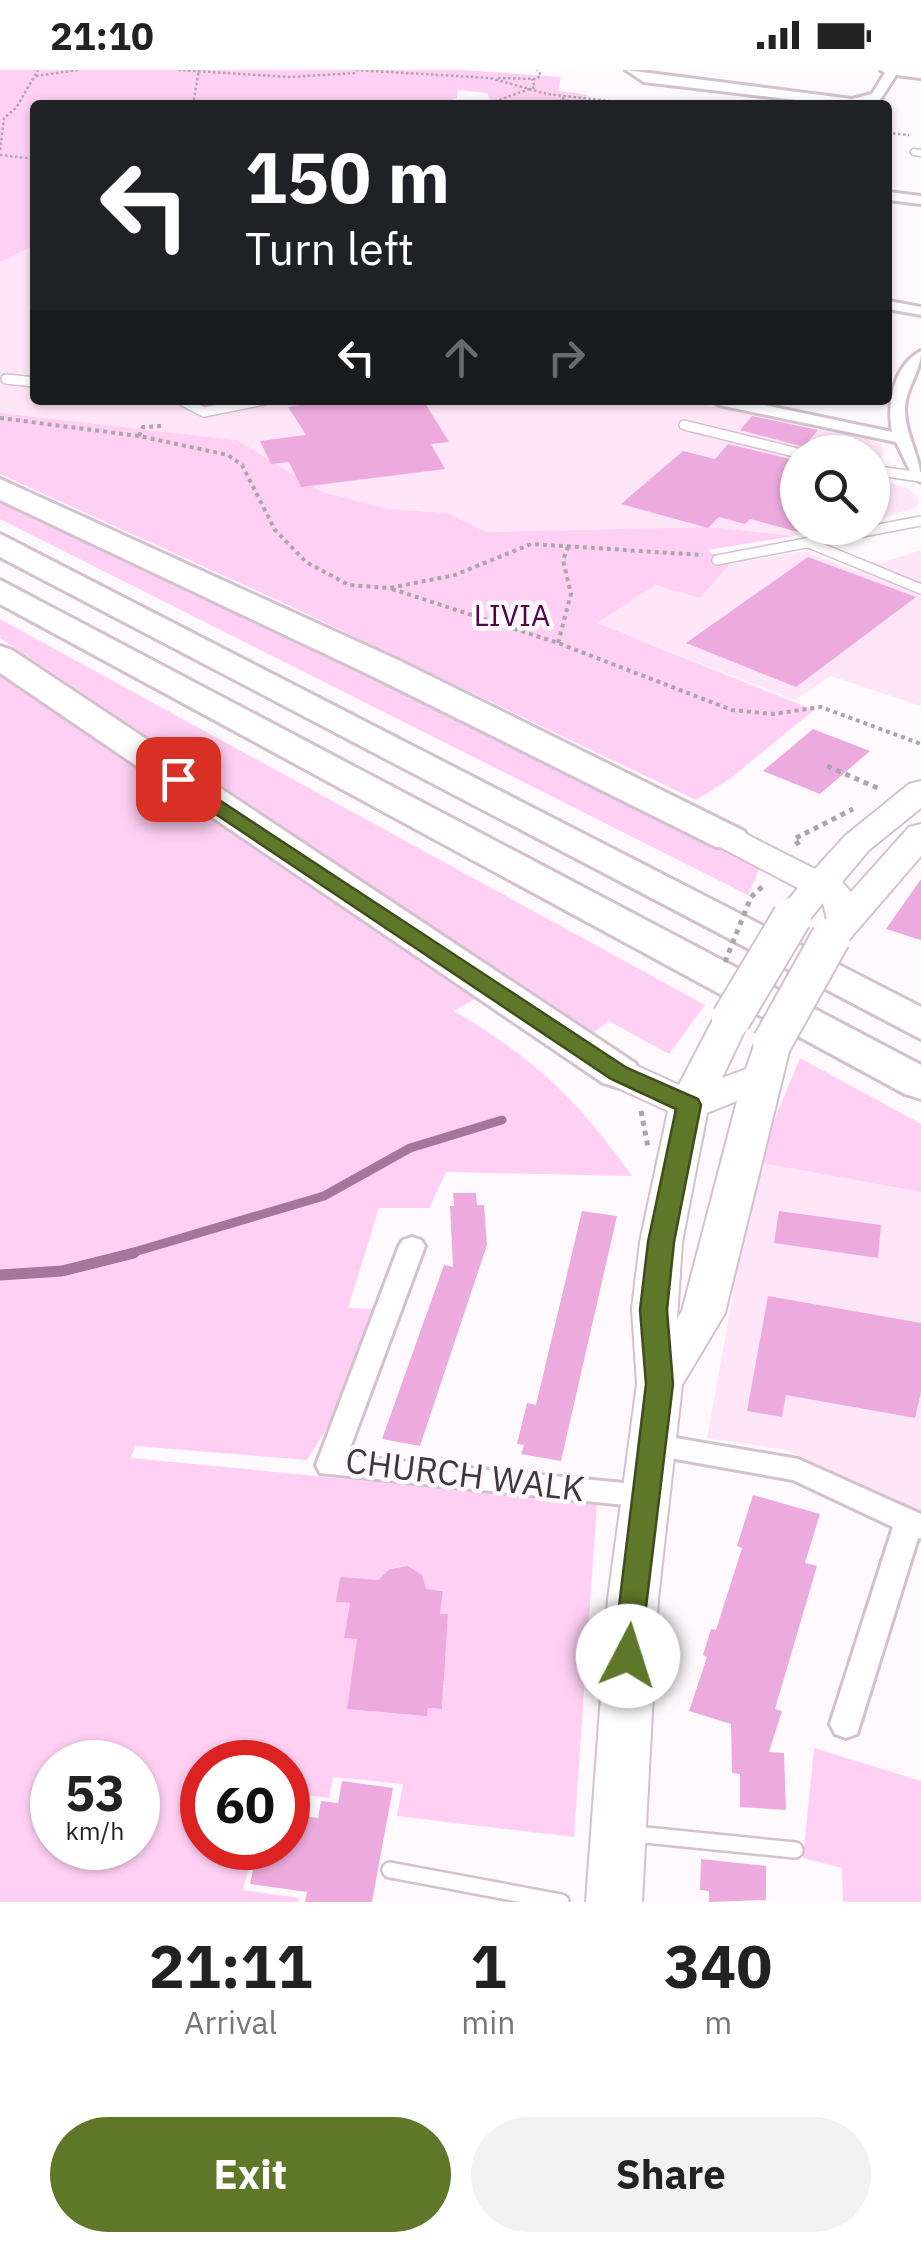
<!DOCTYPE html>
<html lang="en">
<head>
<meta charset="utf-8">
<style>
  :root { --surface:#fff; --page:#f2f2f2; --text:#222; --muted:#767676; --accent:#5f7729 }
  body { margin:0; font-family:"IBM Plex Sans",sans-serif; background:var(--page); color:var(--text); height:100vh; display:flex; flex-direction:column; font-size:38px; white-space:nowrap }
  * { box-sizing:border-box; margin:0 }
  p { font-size:32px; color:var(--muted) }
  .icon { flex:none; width:55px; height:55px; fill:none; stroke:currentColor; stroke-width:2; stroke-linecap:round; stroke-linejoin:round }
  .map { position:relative; height:1832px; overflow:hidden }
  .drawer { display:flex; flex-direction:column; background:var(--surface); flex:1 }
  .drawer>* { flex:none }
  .banner { position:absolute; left:30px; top:30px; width:862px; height:305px; border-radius:10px; box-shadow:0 2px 8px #0004; background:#202124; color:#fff; overflow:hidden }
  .buttons { position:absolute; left:780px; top:365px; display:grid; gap:20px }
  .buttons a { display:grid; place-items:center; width:110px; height:110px; border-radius:50%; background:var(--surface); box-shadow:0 2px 8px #0004; font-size:50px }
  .speed { position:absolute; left:30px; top:1670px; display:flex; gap:20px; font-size:50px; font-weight:700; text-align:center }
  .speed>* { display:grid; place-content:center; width:130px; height:130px; border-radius:50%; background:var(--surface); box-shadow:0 2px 8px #0004; line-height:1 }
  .speed small { font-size:25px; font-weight:400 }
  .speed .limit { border:15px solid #d22; background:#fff; color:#111 }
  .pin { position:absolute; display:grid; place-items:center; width:85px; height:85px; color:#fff; margin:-42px; border-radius:20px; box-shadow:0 5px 15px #0006 }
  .me { position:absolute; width:110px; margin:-55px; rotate:5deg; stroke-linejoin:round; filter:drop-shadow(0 0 8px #0008) }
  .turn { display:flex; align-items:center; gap:35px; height:210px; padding:0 50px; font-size:45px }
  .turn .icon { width:130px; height:130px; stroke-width:2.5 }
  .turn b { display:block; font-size:70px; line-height:85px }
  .lanes { display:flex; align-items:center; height:95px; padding:0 50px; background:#0003; justify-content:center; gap:50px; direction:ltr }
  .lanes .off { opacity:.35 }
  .eta { display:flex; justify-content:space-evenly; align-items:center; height:170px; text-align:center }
  .eta b { font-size:60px; font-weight:700; line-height:70px }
  .primary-button { display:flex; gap:20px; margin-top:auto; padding:20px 50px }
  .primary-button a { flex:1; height:115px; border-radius:60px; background:var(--accent); color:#fff; font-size:40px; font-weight:700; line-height:115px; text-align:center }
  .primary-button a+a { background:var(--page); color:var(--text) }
  .status { display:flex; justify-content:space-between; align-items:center; height:70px; padding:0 50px; background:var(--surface); direction:ltr }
  .status svg { height:28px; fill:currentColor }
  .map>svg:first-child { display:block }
  .built { fill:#ffe5f8 }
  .green { fill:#ffd0f4; fill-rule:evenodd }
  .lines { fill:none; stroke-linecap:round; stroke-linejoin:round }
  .stream-far1 { stroke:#a6759c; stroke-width:9 }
  .stream { stroke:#a6759c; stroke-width:11 }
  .building { fill:#edaade }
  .lane-far2-casing { stroke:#d3c1ce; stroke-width:9 }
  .lane-far1-casing { stroke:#d3c1ce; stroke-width:12 }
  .lane-casing { stroke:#d3c1ce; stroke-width:20 }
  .street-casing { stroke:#d3c1ce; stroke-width:6 }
  .primary-casing { stroke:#d3c1ce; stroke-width:4 }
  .highway-casing { stroke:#d3c1ce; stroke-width:6 }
  .path-far2 { stroke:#aca6aa; stroke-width:2.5; stroke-dasharray:2.5 2.5; stroke-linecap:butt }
  .path-far1 { stroke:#aca6aa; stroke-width:4; stroke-dasharray:4 4; stroke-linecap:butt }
  .path { stroke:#aca6aa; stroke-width:5; stroke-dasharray:5 5; stroke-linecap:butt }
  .lane-far2 { stroke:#fff; stroke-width:6 }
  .lane-far1 { stroke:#fff; stroke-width:9 }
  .lane { stroke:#fff; stroke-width:15 }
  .street { fill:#fff; fill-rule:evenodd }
  .primary { fill:#fff; fill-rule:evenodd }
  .highway { fill:#fff; fill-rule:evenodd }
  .primary-bridge-casing { stroke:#d3c1ce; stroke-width:42; stroke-linecap:butt }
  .path-bridge { stroke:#aca6aa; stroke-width:5; stroke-dasharray:5 5; stroke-linecap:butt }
  .primary-bridge { stroke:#fff; stroke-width:38 }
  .route { fill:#5f7729; stroke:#3e4d1b; stroke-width:2.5 }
  .labels { text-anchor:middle; stroke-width:9; stroke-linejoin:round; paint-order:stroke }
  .park-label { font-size:30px; fill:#540249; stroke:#fdf9fc }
  .near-street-label { font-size:35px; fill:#3f373d; stroke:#fdf9fc }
</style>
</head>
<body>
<div class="status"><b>21:10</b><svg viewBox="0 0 49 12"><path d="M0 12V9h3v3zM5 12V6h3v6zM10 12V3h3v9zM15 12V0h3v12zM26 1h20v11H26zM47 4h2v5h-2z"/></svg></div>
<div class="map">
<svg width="921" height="1832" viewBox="0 0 921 1832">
  <rect width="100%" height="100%" fill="#fdf9fc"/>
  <path class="built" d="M35 175V330H681L871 370 881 374 884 383 873 398 872 382H798V458H840L794 466 709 457 486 462 447 443 389 439 322 422 237 370 0 343V192Z
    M873 407 909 419 919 430 917 437 873 451Z
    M921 480V636L831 606 795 630 596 553 655 515 700 528 730 494 805 481 856 501Z
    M757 1092 921 1122V1445L787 1380 707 1368Z"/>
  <path class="green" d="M0 0H463L561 7 558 21 588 25 584 34 489 33 488 23 458 20 457 28 438 35H35V175L0 192Z
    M0 343 237 370 322 422 389 439 447 443 486 462 709 457 794 466 707 480 730 494 700 528 655 515 597 553 814 640 731 708 696 730 286 534 0 404Z
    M0 429 191 516 761 795 748 825 0 449Z
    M0 549 705 935 669 984 609 951 593 963 0 568Z
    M0 603 475 929 454 941C534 988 578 1030 632 1106L446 1102 429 1138H379L348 1238 372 1239 341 1335 307 1390 135 1376 131 1388 597 1433 574 1767 397 1746 403 1714 333 1707 329 1728 288 1723V1692H202V1778H254L243 1820 299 1828 298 1832H0ZM400 1496 422 1505V1519L443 1521 440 1544 448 1545 444 1578 428 1613 445 1615 442 1639 428 1638 427 1646 357 1569 344 1567 350 1533 336 1532 384 1511 390 1499ZM52 1692H138V1778H52Z
    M800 988 921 1054V1122L757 1092Z
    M814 1678 921 1711V1832H843L842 1798 803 1788Z"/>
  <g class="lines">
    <path class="stream-far1" d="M124 1185 324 1126 410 1078 502 1050"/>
    <path class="stream" d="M0 1205 62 1201 134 1183"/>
  </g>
  <path class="building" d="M333 330H423L449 372 431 374 445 399 301 417 289 392 271 394 260 371 306 365 288 337Z
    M752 346 818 360 804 377 740 360Z
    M728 374 798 391V462L750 449 745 454 719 447 708 458 621 434 683 381 715 389Z
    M808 487 916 527 796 617 686 573Z
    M813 659 870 681 820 724 763 701Z
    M921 809V870L886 859Z
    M453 1123H476L477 1135H484L487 1175 420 1376 382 1369 444 1195 453 1197 450 1136H454Z
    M582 1141 617 1146 561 1391 521 1384 524 1375 517 1374 527 1333 536 1335Z
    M779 1141 881 1155 878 1188 774 1173Z
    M768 1226 921 1253V1322L915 1348 786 1325 782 1347 747 1341Z
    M753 1425 820 1444 805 1493 817 1496 775 1639 782 1641 769 1682 784 1683 786 1740 740 1737V1704L732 1703 731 1654 689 1641 707 1587 703 1585 711 1559 716 1560 742 1478 737 1476Z
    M408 1496 422 1505 426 1519 443 1521 440 1544H448L442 1639 428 1638 427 1646 347 1639 357 1569 344 1568 350 1533 336 1532 340 1507 378 1510 390 1499Z
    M342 1711 393 1718 372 1832H305L307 1822 250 1814 258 1778H288V1744L318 1748 321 1731 338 1733Z
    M701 1789 766 1796V1830L709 1832V1821L700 1820Z"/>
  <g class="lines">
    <defs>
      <path id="lane-far2" d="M914 82 921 83"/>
      <path id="lane-far1" d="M6 309 35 312
        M181 330 204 342 264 330
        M684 355 798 383
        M872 400 921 407
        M809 473 921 519
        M717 490 921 451"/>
      <path id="lane" d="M635 1764 795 1780
        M390 1800 561 1832"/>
      <path id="street" d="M626 0 852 29 872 24 885 3 881 0H921V8L896 5 880 30 838 35 644 12Z
        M888 122 921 126V134L888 130Z
        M888 231 921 237V245L888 239Z
        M921 281C921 303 904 319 905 342 906 367 921 387 921 412L913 407 896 372 719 335 711 330H741L892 362C887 334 893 296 921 281Z
        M412 1167 421 1170 425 1176 347 1386 644 1415 654 1418 658 1426 654 1434 644 1437 320 1403 316 1395 399 1176 403 1170Z
        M652 1364 798 1389 921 1444V1469L918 1468 857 1664 846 1668 835 1664 830 1654 893 1457 793 1410 642 1383 638 1375 642 1367Z"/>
      <path id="primary" d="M921 711V738L869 780 842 812 851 822 909 757 921 754V786L847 872H821L816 864 827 849 823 833 805 855H779L774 847 798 818 718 776 713 769 718 762H742L815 799 845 766 909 714Z
        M731 937 744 940 750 949 722 1008 746 999 758 964 772 960 786 964 791 973 725 1243 682 1315 658 1529 642 1832H586L608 1529 637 1314 632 1239 640 1172 668 1041 605 1012 599 1003 605 994 619 990 633 994 679 1015 718 940ZM737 1031 682 1241 677 1249 682 1172 707 1043Z"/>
      <path id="highway" d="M0 409 400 591 744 761 750 769 744 777H716L374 607 0 430Z
        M0 464 921 937V969L0 487Z
        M0 510 921 995V1029L905 1024 0 534Z
        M0 576 12 580 635 993 641 1003 635 1013 619 1018 603 1013 0 603Z"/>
    </defs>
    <use href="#lane-far2" class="lane-far2-casing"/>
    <use href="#lane-far1" class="lane-far1-casing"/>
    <use href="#lane" class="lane-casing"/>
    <use href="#street" class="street-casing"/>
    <use href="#primary" class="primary-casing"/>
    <use href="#highway" class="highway-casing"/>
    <path class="path-far2" d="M178 0 290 7 357 3
      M356 0 490 8 547 24 644 35
      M36 6 78 0
      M498 8 536 9 541 5 537 0
      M562 28 577 35
      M193 35 199 0
      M485 35 535 17 532 9
      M888 63 909 65
      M0 80 4 48 16 38 38 0
      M0 85 35 89"/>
    <path class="path-far1" d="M0 348 139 366 228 385 242 395 275 460 306 492 349 515 389 518 455 505 531 474 703 485
      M139 366 143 357 163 356
      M392 519 558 573 732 640 773 644 821 637 921 674
      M558 573 571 524 563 490 568 477"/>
    <path class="path" d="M827 696 882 720
      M799 775 794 769 853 739
      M751 827 764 815
      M641 1041 648 1077"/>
    <use href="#lane-far2" class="lane-far2"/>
    <use href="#lane-far1" class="lane-far1"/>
    <use href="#lane" class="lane"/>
    <use href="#street" class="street"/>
    <use href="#primary" class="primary"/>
    <use href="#highway" class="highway"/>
    <defs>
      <path id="primary-bridge" d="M731 949 792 847
        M772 973 831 867"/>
    </defs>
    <use href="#primary-bridge" class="primary-bridge-casing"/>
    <path class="path-bridge" d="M725 892 751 827"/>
    <use href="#primary-bridge" class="primary-bridge"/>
  </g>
  <path class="route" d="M178 703 627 998 698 1029 701 1035 674 1172 667 1240 673 1314 639 1595 628 1599 617 1595 613 1586 646 1314 640 1240 648 1172 676 1039 611 1009 171 714V705Z"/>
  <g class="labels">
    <g class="park-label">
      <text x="512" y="556">LIVIA</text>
    </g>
    <g class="near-street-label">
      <text transform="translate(465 1405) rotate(7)" y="12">CHURCH WALK</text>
    </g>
  </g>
</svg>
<div class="buttons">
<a><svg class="icon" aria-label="search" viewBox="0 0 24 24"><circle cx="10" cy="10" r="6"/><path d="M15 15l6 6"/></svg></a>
</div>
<div class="speed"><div>53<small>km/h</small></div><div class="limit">60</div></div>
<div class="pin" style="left:178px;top:709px;background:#d93025"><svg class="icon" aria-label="arrive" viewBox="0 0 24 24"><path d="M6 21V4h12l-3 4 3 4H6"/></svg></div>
<svg class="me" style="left:628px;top:1586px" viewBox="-20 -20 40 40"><circle r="19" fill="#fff"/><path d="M0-13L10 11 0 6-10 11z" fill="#5f7729"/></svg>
<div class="banner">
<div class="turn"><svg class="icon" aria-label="left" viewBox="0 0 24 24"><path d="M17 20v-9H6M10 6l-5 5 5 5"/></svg><div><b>150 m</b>Turn left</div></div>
<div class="lanes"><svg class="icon" aria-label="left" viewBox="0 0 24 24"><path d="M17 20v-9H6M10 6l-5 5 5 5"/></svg><svg class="icon off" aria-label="ahead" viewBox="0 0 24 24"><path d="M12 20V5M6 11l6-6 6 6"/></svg><svg class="icon off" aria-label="right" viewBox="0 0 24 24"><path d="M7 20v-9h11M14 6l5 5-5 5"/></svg></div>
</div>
</div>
<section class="drawer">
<div class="eta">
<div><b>21:11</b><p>Arrival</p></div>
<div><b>1</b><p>min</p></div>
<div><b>340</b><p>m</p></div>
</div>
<div class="primary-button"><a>Exit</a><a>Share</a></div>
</section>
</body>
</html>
